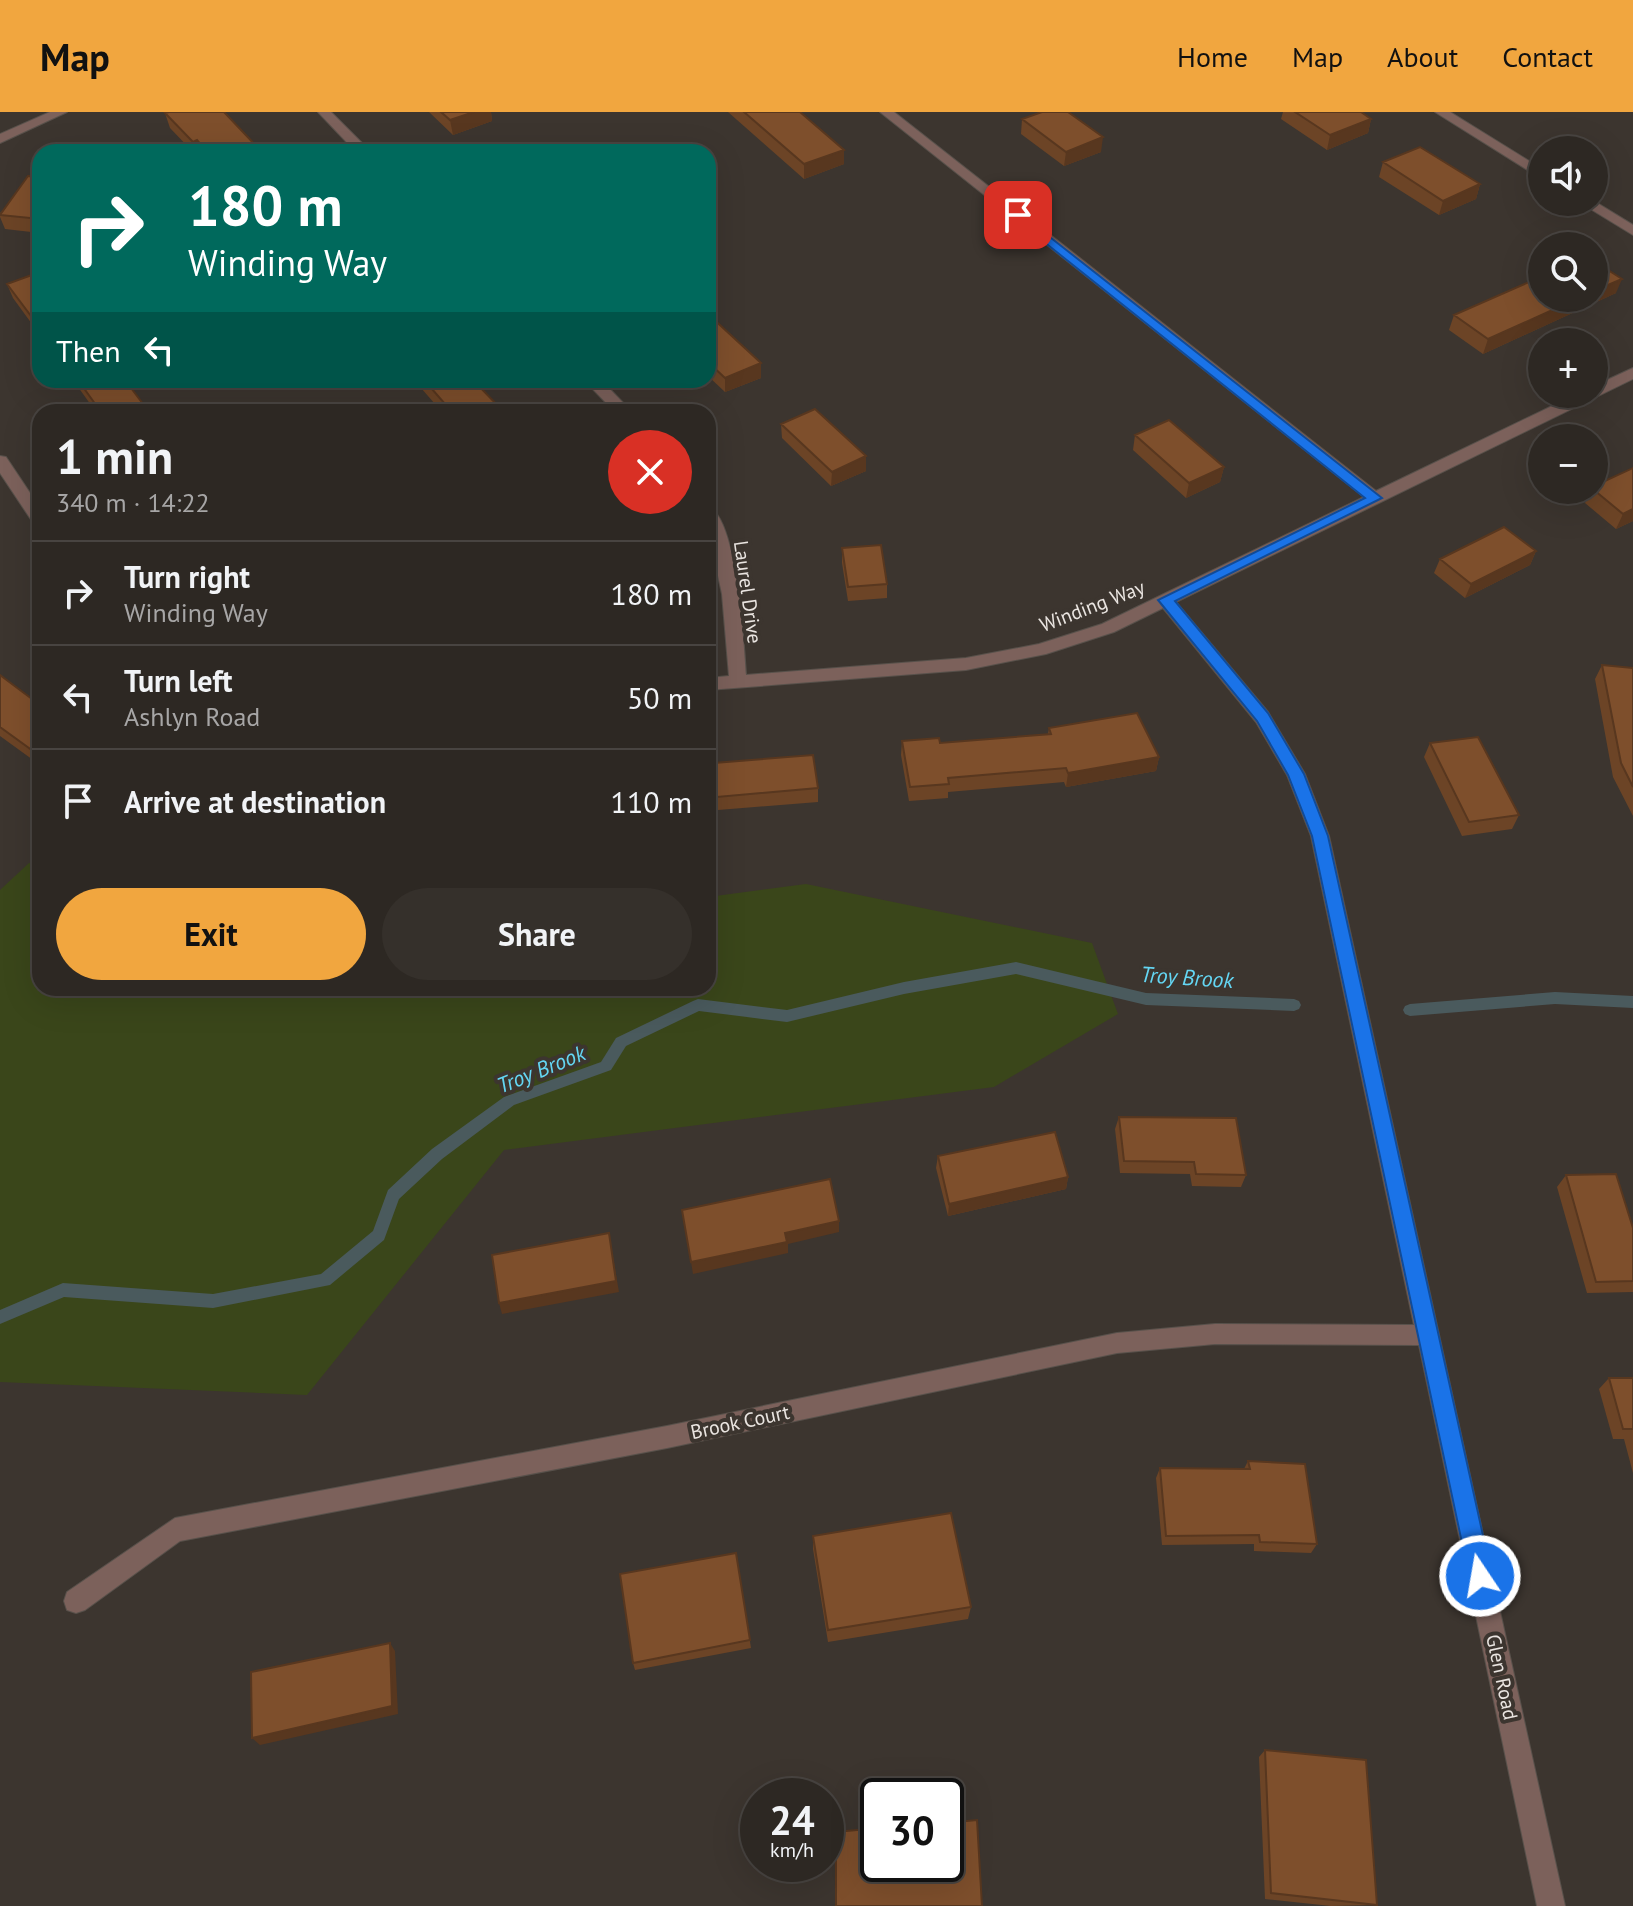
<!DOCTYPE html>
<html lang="en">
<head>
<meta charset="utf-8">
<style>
  :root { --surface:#2d2823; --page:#35302b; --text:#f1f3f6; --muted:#a7a6a6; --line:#484441; --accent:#f1a63f }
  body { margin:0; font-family:"PT Sans",sans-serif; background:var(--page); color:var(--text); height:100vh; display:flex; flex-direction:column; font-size:30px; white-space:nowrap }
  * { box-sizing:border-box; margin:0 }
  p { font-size:26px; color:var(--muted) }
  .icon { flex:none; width:44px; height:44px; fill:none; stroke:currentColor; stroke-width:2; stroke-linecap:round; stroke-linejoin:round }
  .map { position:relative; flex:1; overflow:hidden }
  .details { position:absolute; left:32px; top:292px; width:684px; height:592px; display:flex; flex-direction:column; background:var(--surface); border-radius:24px; box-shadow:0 8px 32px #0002,0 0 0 2px var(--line) }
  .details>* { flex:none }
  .guide { position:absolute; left:32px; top:32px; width:684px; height:244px; border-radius:24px; box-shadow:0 8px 32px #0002,0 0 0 2px var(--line); background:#00695c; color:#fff; overflow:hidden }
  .fabs { position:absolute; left:1528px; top:24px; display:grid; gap:16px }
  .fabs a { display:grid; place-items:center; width:80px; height:80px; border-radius:50%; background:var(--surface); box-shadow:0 8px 32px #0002,0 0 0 2px var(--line); font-size:40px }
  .speed { position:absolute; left:740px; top:1666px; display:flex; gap:16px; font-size:40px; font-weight:700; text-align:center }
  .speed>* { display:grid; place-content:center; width:104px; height:104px; border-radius:50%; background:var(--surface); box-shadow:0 8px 32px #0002,0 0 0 2px var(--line); line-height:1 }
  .speed small { font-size:20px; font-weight:400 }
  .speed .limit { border:4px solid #111; border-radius:12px; background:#fff; color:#111 }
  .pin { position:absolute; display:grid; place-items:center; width:68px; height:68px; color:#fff; margin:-34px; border-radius:16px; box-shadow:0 4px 12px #0006 }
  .me { position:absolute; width:88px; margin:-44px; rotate:348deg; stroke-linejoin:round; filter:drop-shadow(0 0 6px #0008) }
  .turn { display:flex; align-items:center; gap:28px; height:168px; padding:0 24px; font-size:36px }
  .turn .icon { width:104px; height:104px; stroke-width:2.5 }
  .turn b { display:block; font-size:56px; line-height:68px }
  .then { display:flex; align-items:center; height:76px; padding:0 24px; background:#0003; gap:16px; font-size:30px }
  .round { display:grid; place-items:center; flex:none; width:84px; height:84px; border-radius:42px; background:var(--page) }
  .summary { display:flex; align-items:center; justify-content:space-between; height:136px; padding:0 24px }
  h1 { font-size:48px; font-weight:600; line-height:60px }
  .action { display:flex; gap:16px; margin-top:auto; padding:16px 24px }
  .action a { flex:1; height:92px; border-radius:48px; background:var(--accent); color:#111; font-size:32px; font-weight:600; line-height:92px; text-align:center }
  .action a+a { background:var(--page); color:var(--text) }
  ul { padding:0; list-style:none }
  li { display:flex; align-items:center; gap:24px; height:104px; padding:0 24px; border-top:2px solid var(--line) }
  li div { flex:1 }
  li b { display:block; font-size:30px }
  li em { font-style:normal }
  header { display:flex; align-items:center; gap:48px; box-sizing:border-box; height:112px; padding:0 40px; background:var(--accent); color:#111 }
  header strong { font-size:38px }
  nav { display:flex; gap:44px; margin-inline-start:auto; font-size:28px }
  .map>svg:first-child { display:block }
  .green { fill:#3a461a }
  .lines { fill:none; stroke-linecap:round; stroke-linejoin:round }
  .stream { fill:#4a5a5d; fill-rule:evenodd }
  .street-casing { stroke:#58514b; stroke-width:2 }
  .street { fill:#7c615b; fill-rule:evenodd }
  .wall { fill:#6c4426 }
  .shaded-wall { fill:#58371f }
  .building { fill:#7e4f2c; stroke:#58371f; stroke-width:2 }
  .route { fill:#1a73e8; stroke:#114b97; stroke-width:2 }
  .labels { text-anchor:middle; stroke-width:8; stroke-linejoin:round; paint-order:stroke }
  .street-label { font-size:20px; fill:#eae5e1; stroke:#3c352f }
  .water-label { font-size:22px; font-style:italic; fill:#64d6f3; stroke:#3c352f }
</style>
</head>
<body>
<header>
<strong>Map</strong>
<nav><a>Home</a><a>Map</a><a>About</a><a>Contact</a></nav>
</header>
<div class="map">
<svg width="1633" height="1794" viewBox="0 0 1633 1794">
  <rect width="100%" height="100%" fill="#3c352f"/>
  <path class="green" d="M29 751 40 754V876H708V785L806 772 1092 831 1118 902 994 975 504 1038 307 1283 0 1270V778Z"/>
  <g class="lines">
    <path class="stream" d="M1016 850 1146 881 1294 887 1299 889 1301 893 1299 897 1294 899 1146 893 1016 862 904 882 787 910 699 899 626 934 611 958 514 993 442 1047 399 1087 384 1128 330 1173 213 1196 64 1185 0 1212V1198L63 1171 213 1182 321 1162 373 1119 388 1078 432 1037 504 985 601 950 616 926 693 889 698 887 787 898 904 870Z
      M1555 880 1633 884V896L1555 892 1410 904 1405 902 1403 898 1405 894 1410 892Z"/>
    <defs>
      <path id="street" d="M50 0H67L0 31V22Z
        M318 0H331L371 40H356Z
        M880 0H894L1376 379 1577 282H1594V274L1633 256V267L1176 490 1268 600 1305 662 1329 724 1565 1794H1537L1419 1233 1215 1232 1117 1241 667 1336 180 1429 85 1498 76 1501 67 1498 64 1489 67 1480 175 1406 667 1314 1117 1221 1215 1212 1414 1213 1311 724 1287 663 1256 610 1163 496 1114 520 1046 542 966 558 708 578V566L729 564 722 482 708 418V395C737 404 744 533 746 563L966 546 1039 532 1102 512 1364 385Z
        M1435 0H1450L1542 57V67Z
        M1594 89 1633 113V123L1579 90Z
        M584 268H601L632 300H615Z
        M0 344 6 345 40 396V413L34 412 0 361Z"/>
    </defs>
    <use href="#street" class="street-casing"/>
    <use href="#street" class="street"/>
  </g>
  <path class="wall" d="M429 0H491L492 9 453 23Z
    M728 0H800L844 52 804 67Z
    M1283 0H1361L1371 7 1368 21 1327 38 1281 7Z
    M165 1 262 40H193L170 16Z
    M1022 7 1101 40 1064 54 1021 22Z
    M1383 50 1480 72 1476 87 1439 103 1379 65Z
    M40 65V121L5 117 0 105V101Z
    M40 160V223L13 186 7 172Z
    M1532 165 1616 181 1483 242 1449 218 1454 203 1531 169Z
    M708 202 761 266 725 280 708 264Z
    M73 268H125L149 300H96Z
    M414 268H473L504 300H442Z
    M781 312 866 344V359L831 374 782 326Z
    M1135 323 1224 355 1220 370 1186 386 1133 338Z
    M1590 378H1594L1633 409 1616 417 1585 391Z
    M842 436 887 472V486L848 489 842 451Z
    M1536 439 1530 453 1465 486 1434 461 1440 447Z
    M1602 553 1633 556V704L1613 665 1595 567Z
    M0 563 40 593V653L0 624Z
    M1049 616 1159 645 1156 659 1066 675 1064 670 948 680V686L909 689 901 643 902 629 940 631 1048 622Z
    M1430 631 1519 703 1512 717 1462 724 1424 645Z
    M714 651 818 676V690L718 698Z
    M1119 1005 1246 1063 1241 1075 1192 1074 1190 1062 1120 1061 1115 1017Z
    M938 1044 1068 1065 1066 1077 948 1104 936 1056Z
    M1566 1063 1633 1116V1180L1587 1181 1557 1075Z
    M1609 1266H1633V1361L1624 1327H1613L1599 1277Z
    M1248 1349 1317 1432 1311 1441 1254 1439V1432L1162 1433 1156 1366 1160 1356 1244 1357Z
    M813 1424 971 1495 968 1507 828 1530 813 1437Z
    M736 1441 751 1536 635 1558 633 1551Z
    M1265 1638 1377 1793 1331 1794 1265 1787 1259 1645Z"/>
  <path class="shaded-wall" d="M474 0H491L492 9 453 23 450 8Z
    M1371 7 1368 21 1327 38 1330 23Z
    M1103 25 1101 40 1064 54 1066 40Z
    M197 28 200 40H196L193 30Z
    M844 38V52L804 67V52Z
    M1480 72 1476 87 1439 103 1443 89Z
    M1622 167 1616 181 1483 242 1488 227 1579 186H1594V179Z
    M761 251V266L725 280V266Z
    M866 344V359L831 374 832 360Z
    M1224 355 1220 370 1186 386 1189 371Z
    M1633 397V409L1616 417 1623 402Z
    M1536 439 1530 453 1465 486 1471 472Z
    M1159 645 1156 659 1066 675 1068 661Z
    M1068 1065 1066 1077 948 1104 949 1092Z
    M839 1109V1120L788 1132V1141L693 1162 691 1150 785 1121Z
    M609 1121 619 1180 502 1202 499 1191Z
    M390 1531 395 1539 398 1602 260 1633 252 1626Z"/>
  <path class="building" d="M169 0H224L262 40H207L197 28 193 30 165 1Z
    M441 0H474L450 8Z
    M744 0H800L844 38 804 52Z
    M1042 0H1068L1103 25 1066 40 1022 7Z
    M1295 0H1361L1371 7 1330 23Z
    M1420 35 1480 72 1443 89 1383 50Z
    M28 64 40 65V107L0 103Z
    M1594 149 1622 167 1594 179Z
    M40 160V216L7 172Z
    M1542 161V186H1579L1488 227 1454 203 1536 167 1532 165Z
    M708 202 761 251 725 266 708 250Z
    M78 268H125L149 300H101Z
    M424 268H473L504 300H452Z
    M815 297 866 344 832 360 781 312Z
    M1169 308 1224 355 1189 371 1135 323Z
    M1633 356V397L1623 402 1594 378V374Z
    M1504 415 1536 439 1471 472 1440 447Z
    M881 433 887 472 848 475 842 436Z
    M1602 553 1633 556V675L1621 651Z
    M0 563 40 593V644L0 615Z
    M1137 601 1159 645 1068 661 1066 656 948 666 949 672 910 675 902 629 939 626 940 631 1051 622 1049 616Z
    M1478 625 1519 703 1469 710 1430 631Z
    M813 643 818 676 717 685 714 651Z
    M1119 1005 1236 1006 1246 1063 1196 1062 1194 1050 1124 1049Z
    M1055 1020 1068 1065 949 1092 938 1044Z
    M1616 1062 1633 1116V1169L1596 1170 1566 1063Z
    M830 1067 839 1109 785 1121 787 1130 691 1150 682 1098Z
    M609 1121 616 1169 499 1191 492 1143Z
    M1609 1266H1633V1317H1623Z
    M1248 1349 1305 1352 1317 1432 1260 1430 1259 1423 1166 1424 1160 1356 1250 1357Z
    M951 1401 971 1495 828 1518 813 1424Z
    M736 1441 750 1528 633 1551 620 1462Z
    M390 1531 392 1594 252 1626 251 1560Z
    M1265 1638 1366 1648 1377 1793 1271 1781Z
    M977 1708 982 1794H836V1720L878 1716V1752H946V1711Z"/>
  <path class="route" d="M1018 100 1382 386 1175 489 1268 601 1304 662 1328 724 1492 1464 1488 1471 1480 1475 1473 1471 1469 1464 1312 724 1288 663 1257 609 1158 488 1365 386 1014 106V101Z"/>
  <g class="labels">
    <g class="street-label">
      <text transform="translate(748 480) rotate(82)" y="7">Laurel Drive</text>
      <text transform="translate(1092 494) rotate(-21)" y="7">Winding Way</text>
      <text transform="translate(740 1310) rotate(-12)" y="7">Brook Court</text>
      <text transform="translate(1502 1565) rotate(78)" y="7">Glen Road</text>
    </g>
    <g class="water-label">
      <text transform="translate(1187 865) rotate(4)" y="8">Troy Brook</text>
      <text transform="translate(541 957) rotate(-22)" y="8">Troy Brook</text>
    </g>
  </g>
</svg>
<div class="fabs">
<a><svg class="icon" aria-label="sound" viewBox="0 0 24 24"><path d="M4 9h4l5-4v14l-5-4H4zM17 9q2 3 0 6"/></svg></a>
<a><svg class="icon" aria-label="search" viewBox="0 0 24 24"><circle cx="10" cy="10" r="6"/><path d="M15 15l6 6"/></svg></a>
<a>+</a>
<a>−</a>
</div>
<div class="speed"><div>24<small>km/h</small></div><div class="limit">30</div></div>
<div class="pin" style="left:1018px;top:103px;background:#d93025"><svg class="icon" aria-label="arrive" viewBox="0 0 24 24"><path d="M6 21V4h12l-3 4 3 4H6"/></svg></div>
<svg class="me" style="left:1480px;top:1464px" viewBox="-20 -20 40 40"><circle r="17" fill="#1a73e8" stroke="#fff" stroke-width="3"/><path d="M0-11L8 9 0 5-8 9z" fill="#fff"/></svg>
<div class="guide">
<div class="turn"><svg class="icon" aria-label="right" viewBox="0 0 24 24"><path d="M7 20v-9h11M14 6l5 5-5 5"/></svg><div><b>180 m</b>Winding Way</div></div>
<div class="then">Then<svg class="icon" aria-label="left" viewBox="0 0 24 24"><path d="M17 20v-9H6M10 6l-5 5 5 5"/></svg></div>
</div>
<section class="details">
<div class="summary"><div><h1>1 min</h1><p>340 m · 14:22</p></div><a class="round" style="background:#d93025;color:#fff"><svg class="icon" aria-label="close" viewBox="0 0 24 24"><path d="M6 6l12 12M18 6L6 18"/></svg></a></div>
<ul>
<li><svg class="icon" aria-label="right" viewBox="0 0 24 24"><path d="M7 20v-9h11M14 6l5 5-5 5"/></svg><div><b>Turn right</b><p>Winding Way</p></div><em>180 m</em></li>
<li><svg class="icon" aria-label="left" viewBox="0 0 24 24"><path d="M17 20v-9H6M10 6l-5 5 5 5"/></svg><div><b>Turn left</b><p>Ashlyn Road</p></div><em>50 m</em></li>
<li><svg class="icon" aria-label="arrive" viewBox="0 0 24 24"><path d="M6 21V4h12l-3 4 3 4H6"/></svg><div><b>Arrive at destination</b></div><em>110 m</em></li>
</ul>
<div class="action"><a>Exit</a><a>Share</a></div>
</section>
</div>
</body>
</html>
